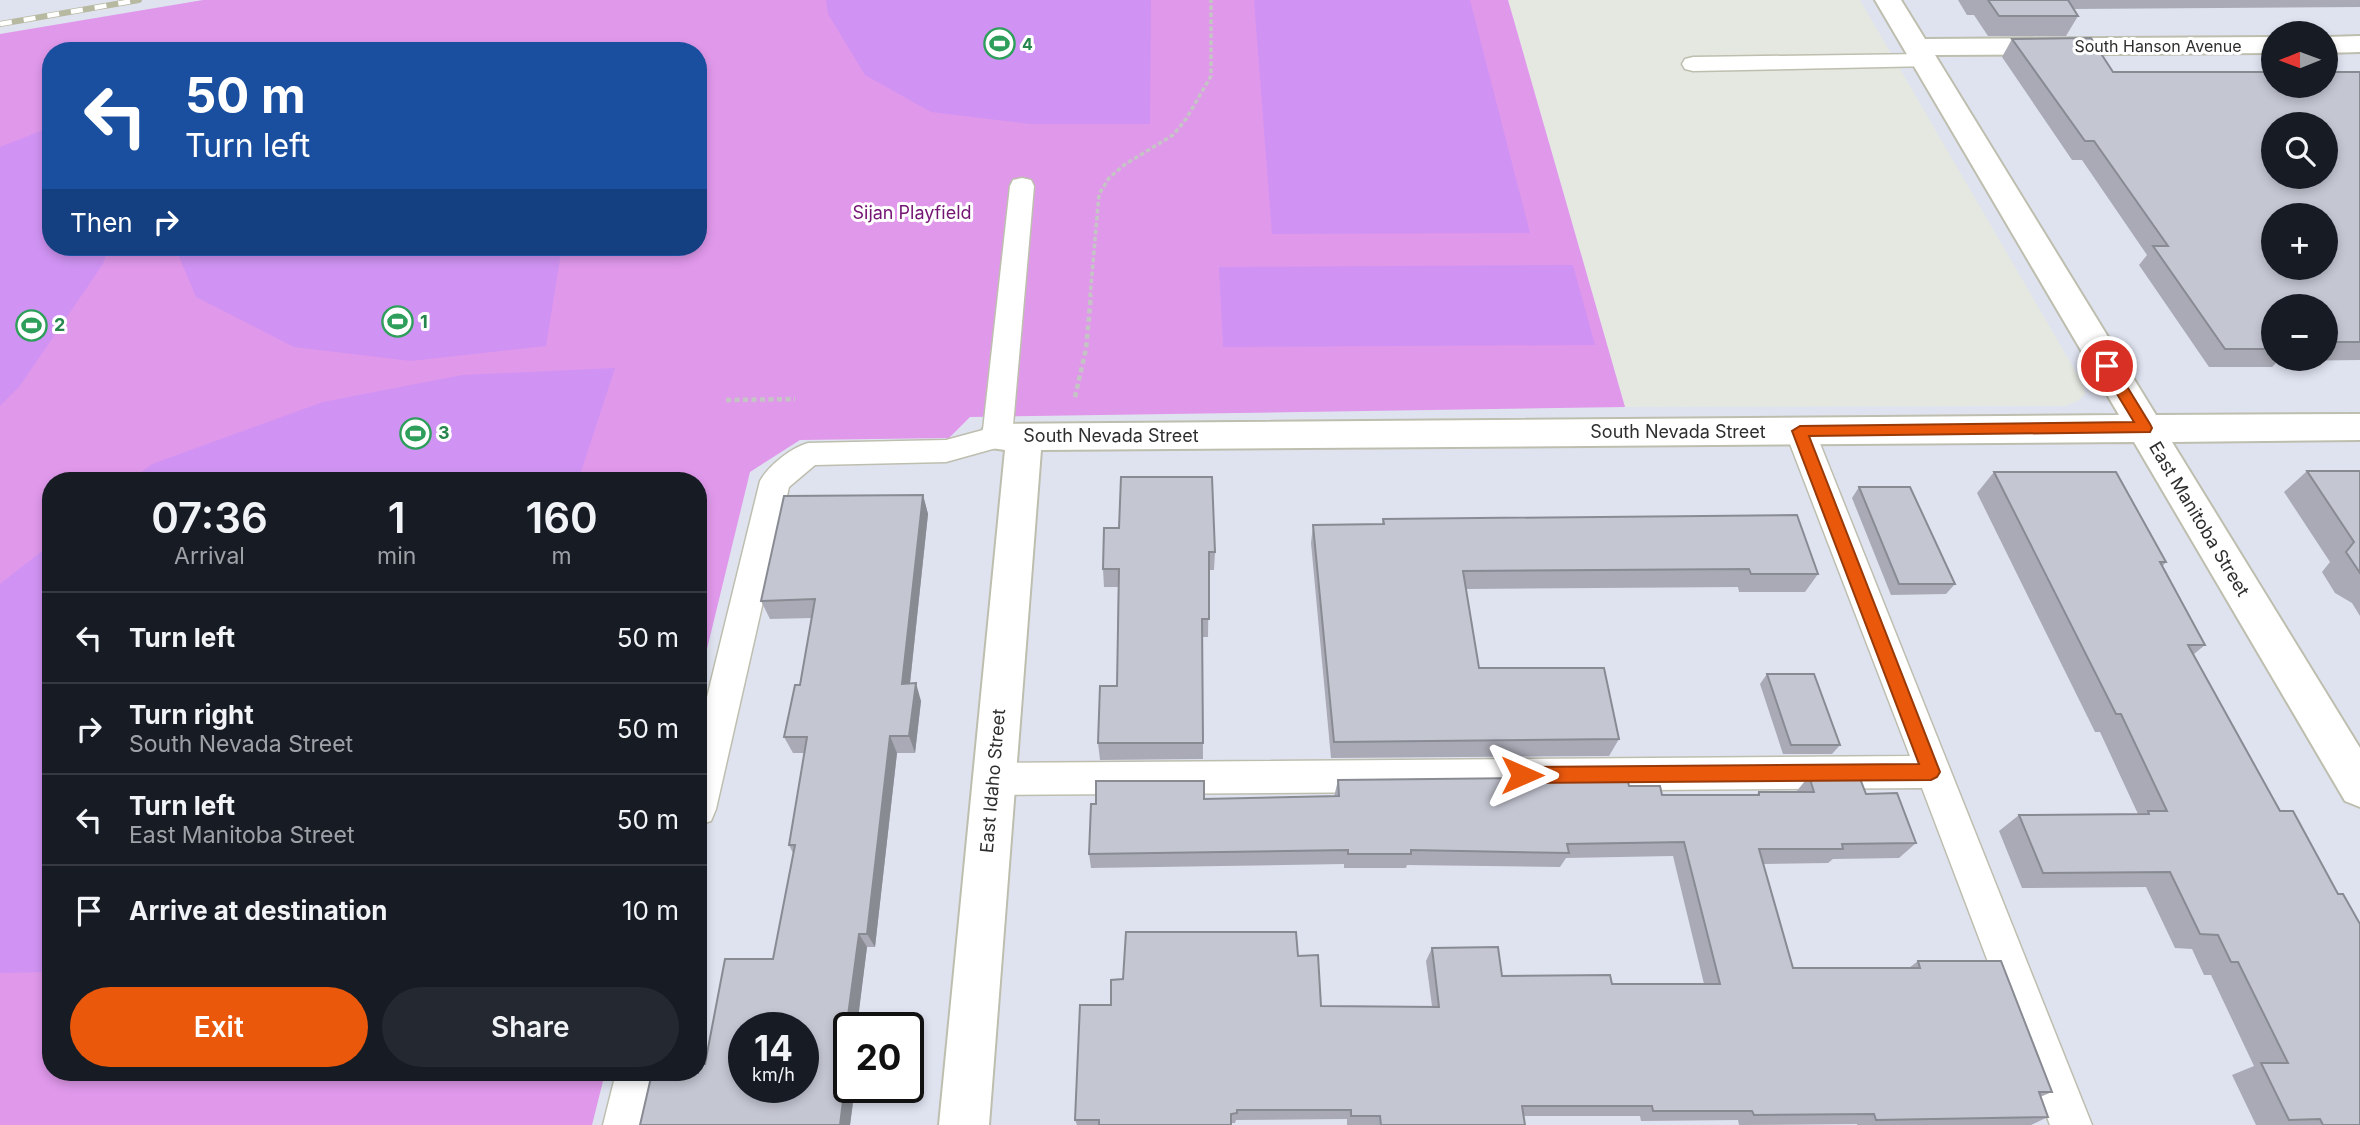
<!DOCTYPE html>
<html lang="en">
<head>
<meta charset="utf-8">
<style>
  :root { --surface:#171b24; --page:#242831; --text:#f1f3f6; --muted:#9ea1a6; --line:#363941; --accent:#ea580c }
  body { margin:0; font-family:Inter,sans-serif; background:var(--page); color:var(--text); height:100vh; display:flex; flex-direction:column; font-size:26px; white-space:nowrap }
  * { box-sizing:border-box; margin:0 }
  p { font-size:23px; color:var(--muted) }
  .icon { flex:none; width:38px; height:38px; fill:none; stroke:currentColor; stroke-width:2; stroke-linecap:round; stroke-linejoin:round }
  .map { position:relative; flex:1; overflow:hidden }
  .sheet { position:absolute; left:42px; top:472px; width:665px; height:609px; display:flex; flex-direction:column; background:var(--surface); border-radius:28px; box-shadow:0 4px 10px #0003 }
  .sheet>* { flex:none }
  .top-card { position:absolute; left:42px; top:42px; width:665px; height:214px; border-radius:28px; box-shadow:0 4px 10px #0003; background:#1a4fa0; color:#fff; overflow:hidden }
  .needle { width:46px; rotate:269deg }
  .controls { position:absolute; left:2261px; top:21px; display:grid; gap:14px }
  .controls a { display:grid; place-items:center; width:77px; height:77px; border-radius:50%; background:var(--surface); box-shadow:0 4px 10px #0003; font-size:35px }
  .speed { position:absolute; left:728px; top:1012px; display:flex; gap:14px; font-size:35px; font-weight:700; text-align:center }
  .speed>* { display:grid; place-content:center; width:91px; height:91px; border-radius:50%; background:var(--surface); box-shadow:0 4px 10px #0003; line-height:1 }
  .speed small { font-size:18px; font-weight:400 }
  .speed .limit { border:4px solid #111; border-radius:10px; background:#fff; color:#111 }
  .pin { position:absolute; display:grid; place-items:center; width:60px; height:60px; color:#fff; margin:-30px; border:4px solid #fff; border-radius:50%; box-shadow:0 2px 7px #0007 }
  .me { position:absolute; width:77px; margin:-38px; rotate:90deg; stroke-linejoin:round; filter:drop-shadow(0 0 5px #0008) }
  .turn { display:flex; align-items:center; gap:24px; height:147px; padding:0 28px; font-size:32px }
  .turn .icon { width:91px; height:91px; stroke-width:2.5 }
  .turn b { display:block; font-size:49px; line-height:60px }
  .then { display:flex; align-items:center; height:66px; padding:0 28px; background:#0003; gap:14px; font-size:26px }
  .eta { display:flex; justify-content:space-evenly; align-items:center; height:119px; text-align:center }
  .eta b { font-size:42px; font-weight:600; line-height:49px }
  .primary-button { display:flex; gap:14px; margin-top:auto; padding:14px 28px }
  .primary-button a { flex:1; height:80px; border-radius:42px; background:var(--accent); color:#fff; font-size:28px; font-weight:600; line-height:80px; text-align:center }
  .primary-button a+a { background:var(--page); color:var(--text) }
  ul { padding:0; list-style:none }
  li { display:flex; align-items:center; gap:21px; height:91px; padding:0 28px; border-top:2px solid var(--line) }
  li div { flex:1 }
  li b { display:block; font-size:26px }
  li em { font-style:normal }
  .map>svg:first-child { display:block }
  .industrial { fill:#e4e8e0 }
  .green { fill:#e098eb; fill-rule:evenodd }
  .pitch { fill:#d093f3 }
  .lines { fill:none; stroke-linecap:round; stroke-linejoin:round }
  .service-casing { stroke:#bebeaf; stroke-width:3 }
  .minor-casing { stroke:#bebeaf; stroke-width:4 }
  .path-far1 { stroke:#c4c4c4; stroke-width:3.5; stroke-dasharray:4.5 2.5; stroke-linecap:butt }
  .path { stroke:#c4c4c4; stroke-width:4.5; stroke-dasharray:5 3.5; stroke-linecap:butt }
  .service { fill:#fff; fill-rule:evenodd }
  .minor { fill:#fff; fill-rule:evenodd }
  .rail-casing { stroke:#b8b9a1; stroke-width:6 }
  .rail { stroke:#fff; stroke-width:4.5; stroke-dasharray:12; stroke-linecap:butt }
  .wall { fill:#a9aab5; fill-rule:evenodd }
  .shaded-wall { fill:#898b93 }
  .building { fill:#c4c6d2; stroke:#898b93; stroke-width:2; fill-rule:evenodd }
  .route { fill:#ea580c; stroke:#983908; stroke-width:2 }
  .labels { text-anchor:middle; stroke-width:6; stroke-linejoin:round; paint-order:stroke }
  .far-leisure-label { font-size:16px; font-weight:bold; fill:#27864d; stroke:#fff; text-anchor:start }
  .far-street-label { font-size:16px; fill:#2e2e2e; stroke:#fff }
  .park-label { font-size:18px; fill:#741473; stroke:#fff }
  .leisure-label { font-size:18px; font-weight:bold; fill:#27864d; stroke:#fff; text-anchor:start }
  .street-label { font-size:18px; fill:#2e2e2e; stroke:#fff }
</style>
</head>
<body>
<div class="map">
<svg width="2360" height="1125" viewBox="0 0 2360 1125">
  <rect width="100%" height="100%" fill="#dfe3f0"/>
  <path class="industrial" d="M1508 0H1860L2083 384 2085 394 2078 401 2065 406 1625 407Z"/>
  <path class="green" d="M203 0H1508L1625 407 970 417 949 438 800 440 750 472 698 686V481H51V1073H605L592 1125H0V34ZM51 51H698V247H51Z"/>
  <path class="pitch" d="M826 0H1151L1150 124H1030L931 112 865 75 828 14Z
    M1254 0H1470L1530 233 1272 234Z
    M51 127V247H108L103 264 19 387 0 406V147Z
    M175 247H562L546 346 411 361 294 347 196 297Z
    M1573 265 1595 345 1223 347 1219 267Z
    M615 368 578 481H130L152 464 323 402 462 375Z
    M51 544V972L0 973V584Z"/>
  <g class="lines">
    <defs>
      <path id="service" d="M1924 54 1932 56 1935 61 1932 66 1693 71 1685 69 1682 64 1685 59 1693 57Z
        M1022 178 1031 180 1034 186 1012 437 1007 445 946 462 815 465 789 487 716 809 711 821 698 825V734L760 481C769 465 791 448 808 443L946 440 983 430 1010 186 1013 180Z
        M1800 420 1810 423 1815 431 2092 1125H2050L1922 788 994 795 981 790 976 779 981 768 994 763 1910 756 1785 431 1790 423Z
        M616 1073H656L645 1125H603Z"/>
      <path id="minor" d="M1875 0H1901L1925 39 2273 37V53L1935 55 2156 415 2360 414V440L2172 442 2360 748V807L2345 801 2134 442 1041 450 989 1125H939L1005 450 984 447 979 437 984 427 997 424 2119 415Z
        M2360 36V52L2326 53V37Z"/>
    </defs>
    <use href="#service" class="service-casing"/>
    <use href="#minor" class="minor-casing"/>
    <path class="path-far1" d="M1090 297 1099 194 1109 178 1124 165 1173 135 1186 119 1211 76V0"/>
    <path class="path" d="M1075 397 1086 349 1091 295
      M726 400 795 399"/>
    <use href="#service" class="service"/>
    <use href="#minor" class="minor"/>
    <defs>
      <path id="rail" d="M0 24 139 0"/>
    </defs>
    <use href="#rail" class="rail-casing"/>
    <use href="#rail" class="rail"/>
  </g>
  <path class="wall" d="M1958 0H2360V7L2073 9 2078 16 2066 36H1988L1974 15H1967Z
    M2012 39 2113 72H2360V360L2278 361 2272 367H2209L2139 265 2147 255 2082 160H2072L2002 57ZM2273 306H2326V359H2273Z
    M2307 471H2360V616L2352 603 2335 593 2322 572 2330 562 2284 492Z
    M1994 472 2166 562 2162 567 2205 645 2194 654 2360 1125H2256L2232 1075 2254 1066 2211 975H2204L2192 949 2175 948 2146 887 2022 888 1999 831 2019 815 2138 814 2100 732H2095L1977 493Z
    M1859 487 1955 584 1946 594 1891 595 1852 498Z
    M923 495 928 514 910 684 921 701 915 753H897L875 947H867L849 1087H855L850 1125H640L705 1064 773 959 793 853 789 845 805 753H793L784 737 800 685 812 618 770 619 761 601Z
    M1383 519 1818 574 1805 592H1739L1738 587 1466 589 1479 668 1619 739 1609 756 1331 758 1311 543 1313 525 1382 524Z
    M1119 528 1215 552 1214 570H1209L1208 637H1202L1203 759 1100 760 1098 743 1117 686 1118 587H1104L1103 569Z
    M1767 674 1840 745 1832 754H1783L1760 684Z
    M1809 776 1866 794 1916 843 1899 858 1833 859 1828 863 1763 864 1793 968H1909L1918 961 2052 1092 2040 1097 2048 1117 2031 1125H1857V1124L1739 1125 1738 1120 1641 1121 1640 1116H1524L1525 1125H1347V1119L1236 1120 1235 1123H1231V1125H1077L1075 1120 1111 1005 1123 979 1298 956 1321 1006H1432L1426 961 1432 948 1502 976 1612 984H1704L1673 856 1566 858 1560 867 1407 865 1406 868H1344V864L1091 868 1089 854 1204 799 1334 797 1338 780 1629 786 1662 795H1756L1759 792H1796Z"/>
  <path class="shaded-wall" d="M923 495 928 514 908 701 902 684Z
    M916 683 921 701 915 753 909 736Z
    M890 736 897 753 875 947 867 934Z
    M859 934 867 947 857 1027H849V1087H855L850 1125H840L842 1060Z"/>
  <path class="building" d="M1988 0H2068L2078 16H1999Z
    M2091 38 2113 72H2273V86H2326V72H2360V342H2326V306H2273V349H2225L2153 246H2168L2094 141H2085L2012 39ZM2273 124H2326V177H2273ZM2273 215H2326V268H2273Z
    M2307 471H2360V573L2346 552 2354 542Z
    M1994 472H2116L2166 562H2160L2205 645H2188L2280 811H2293L2338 894H2343L2360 924V1125H2323L2320 1119 2289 1120 2261 1063H2288L2238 962H2231L2218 935 2200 934 2170 872 2043 873 2019 815 2149 814 2148 811H2167L2121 714H2116Z
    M1121 477H1212L1215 552H1209V619H1202L1203 743H1098L1100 686H1117L1119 569H1103L1104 528H1119Z
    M1859 487H1910L1955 584H1899Z
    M923 495 902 684 916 683 909 736H890L867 934H859L842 1060H848L840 1125H640L652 1073H698V1064H705L725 959H773L795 845H789L807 737H784L795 685H800L815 599 761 601 784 496ZM744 1027H803V1087H744Z
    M1797 515 1818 574H1751L1749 569 1463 571 1479 668H1604L1619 739 1334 742 1313 525 1384 524 1383 519Z
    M1767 674H1814L1840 745H1791Z
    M1809 776H1859L1866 794 1897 793 1916 843 1842 844 1843 849H1759L1793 968H1920L1918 961H2001L2052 1092H2039L2048 1117 1876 1120 1874 1114 1754 1115 1752 1111H1653L1652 1106H1522L1525 1125H1381L1380 1116H1351V1110H1237V1113L1231 1114V1125H1099V1120H1075L1080 1005H1111V980L1123 979 1126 932H1296L1298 956 1318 955 1321 1006 1439 1007 1432 948 1498 947 1502 976 1610 975 1612 984H1720L1684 842 1567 844 1569 853 1411 850V854H1348V850L1089 854 1091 804H1096V781H1204V799L1339 796 1338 780 1627 777 1629 786H1660L1662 795H1759V792H1814Z"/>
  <path class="route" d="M2107 360 2112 362 2150 424 2152 428 2150 432 1809 436 1940 772 1937 777 1931 780 1522 783 1515 780 1513 775 1515 769 1522 767 1919 764 1792 431 1800 426 2134 422 2100 366Z"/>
  <defs>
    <symbol id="stadium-ring" viewBox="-11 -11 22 22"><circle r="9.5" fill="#fff" stroke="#2e9e5b" stroke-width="1.5"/><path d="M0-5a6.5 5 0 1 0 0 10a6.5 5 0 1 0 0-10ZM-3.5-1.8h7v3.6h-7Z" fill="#2e9e5b"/></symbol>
  </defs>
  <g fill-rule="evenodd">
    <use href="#stadium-ring" x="982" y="26" width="35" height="35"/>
    <use href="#stadium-ring" x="380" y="304" width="35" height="35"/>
    <use href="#stadium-ring" x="14" y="308" width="35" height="35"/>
    <use href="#stadium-ring" x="398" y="416" width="35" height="35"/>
  </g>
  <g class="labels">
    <g class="far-leisure-label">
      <text x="1022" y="50">4</text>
    </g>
    <g class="far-street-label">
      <text x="2158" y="52">South Hanson Avenue</text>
    </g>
    <g class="park-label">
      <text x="912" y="219">Sijan Playfield</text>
    </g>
    <g class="leisure-label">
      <text x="420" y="328">1</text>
      <text x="54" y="331">2</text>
      <text x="438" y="439">3</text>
    </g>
    <g class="street-label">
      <text x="1678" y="438">South Nevada Street</text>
      <text x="1111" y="442">South Nevada Street</text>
      <text transform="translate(2199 519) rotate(59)" y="6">East Manitoba Street</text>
      <text transform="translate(993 781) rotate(-85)" y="6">East Idaho Street</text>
    </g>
  </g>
</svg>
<div class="controls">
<a><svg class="needle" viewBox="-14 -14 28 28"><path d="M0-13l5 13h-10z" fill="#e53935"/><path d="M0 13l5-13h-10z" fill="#9ea1a6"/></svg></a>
<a><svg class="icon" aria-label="search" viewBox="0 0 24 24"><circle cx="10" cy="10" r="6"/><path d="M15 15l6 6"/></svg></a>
<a>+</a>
<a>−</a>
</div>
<div class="speed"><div>14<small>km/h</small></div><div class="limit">20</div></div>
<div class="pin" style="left:2107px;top:366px;background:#d93025"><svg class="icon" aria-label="arrive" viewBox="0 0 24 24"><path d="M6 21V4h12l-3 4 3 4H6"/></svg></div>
<svg class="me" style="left:1522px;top:775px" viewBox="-20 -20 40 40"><path d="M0-17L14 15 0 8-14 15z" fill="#ea580c" stroke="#fff" stroke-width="4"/></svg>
<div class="top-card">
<div class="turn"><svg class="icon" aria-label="left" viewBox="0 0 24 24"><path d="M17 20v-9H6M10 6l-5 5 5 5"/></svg><div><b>50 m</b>Turn left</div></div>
<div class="then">Then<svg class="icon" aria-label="right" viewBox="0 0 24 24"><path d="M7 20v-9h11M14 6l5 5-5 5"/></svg></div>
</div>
<section class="sheet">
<div class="eta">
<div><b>07:36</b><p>Arrival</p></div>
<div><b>1</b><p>min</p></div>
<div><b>160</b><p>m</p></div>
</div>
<ul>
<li><svg class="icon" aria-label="left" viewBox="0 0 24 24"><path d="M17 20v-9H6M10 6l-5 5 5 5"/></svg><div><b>Turn left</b></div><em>50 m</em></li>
<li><svg class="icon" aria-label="right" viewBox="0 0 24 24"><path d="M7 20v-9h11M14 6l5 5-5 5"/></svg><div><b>Turn right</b><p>South Nevada Street</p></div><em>50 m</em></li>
<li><svg class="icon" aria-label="left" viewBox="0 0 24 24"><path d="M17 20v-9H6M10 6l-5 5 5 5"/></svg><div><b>Turn left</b><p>East Manitoba Street</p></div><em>50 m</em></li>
<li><svg class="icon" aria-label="arrive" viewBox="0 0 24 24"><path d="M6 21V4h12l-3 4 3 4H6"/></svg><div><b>Arrive at destination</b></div><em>10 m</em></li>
</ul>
<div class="primary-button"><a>Exit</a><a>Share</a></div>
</section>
</div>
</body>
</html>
